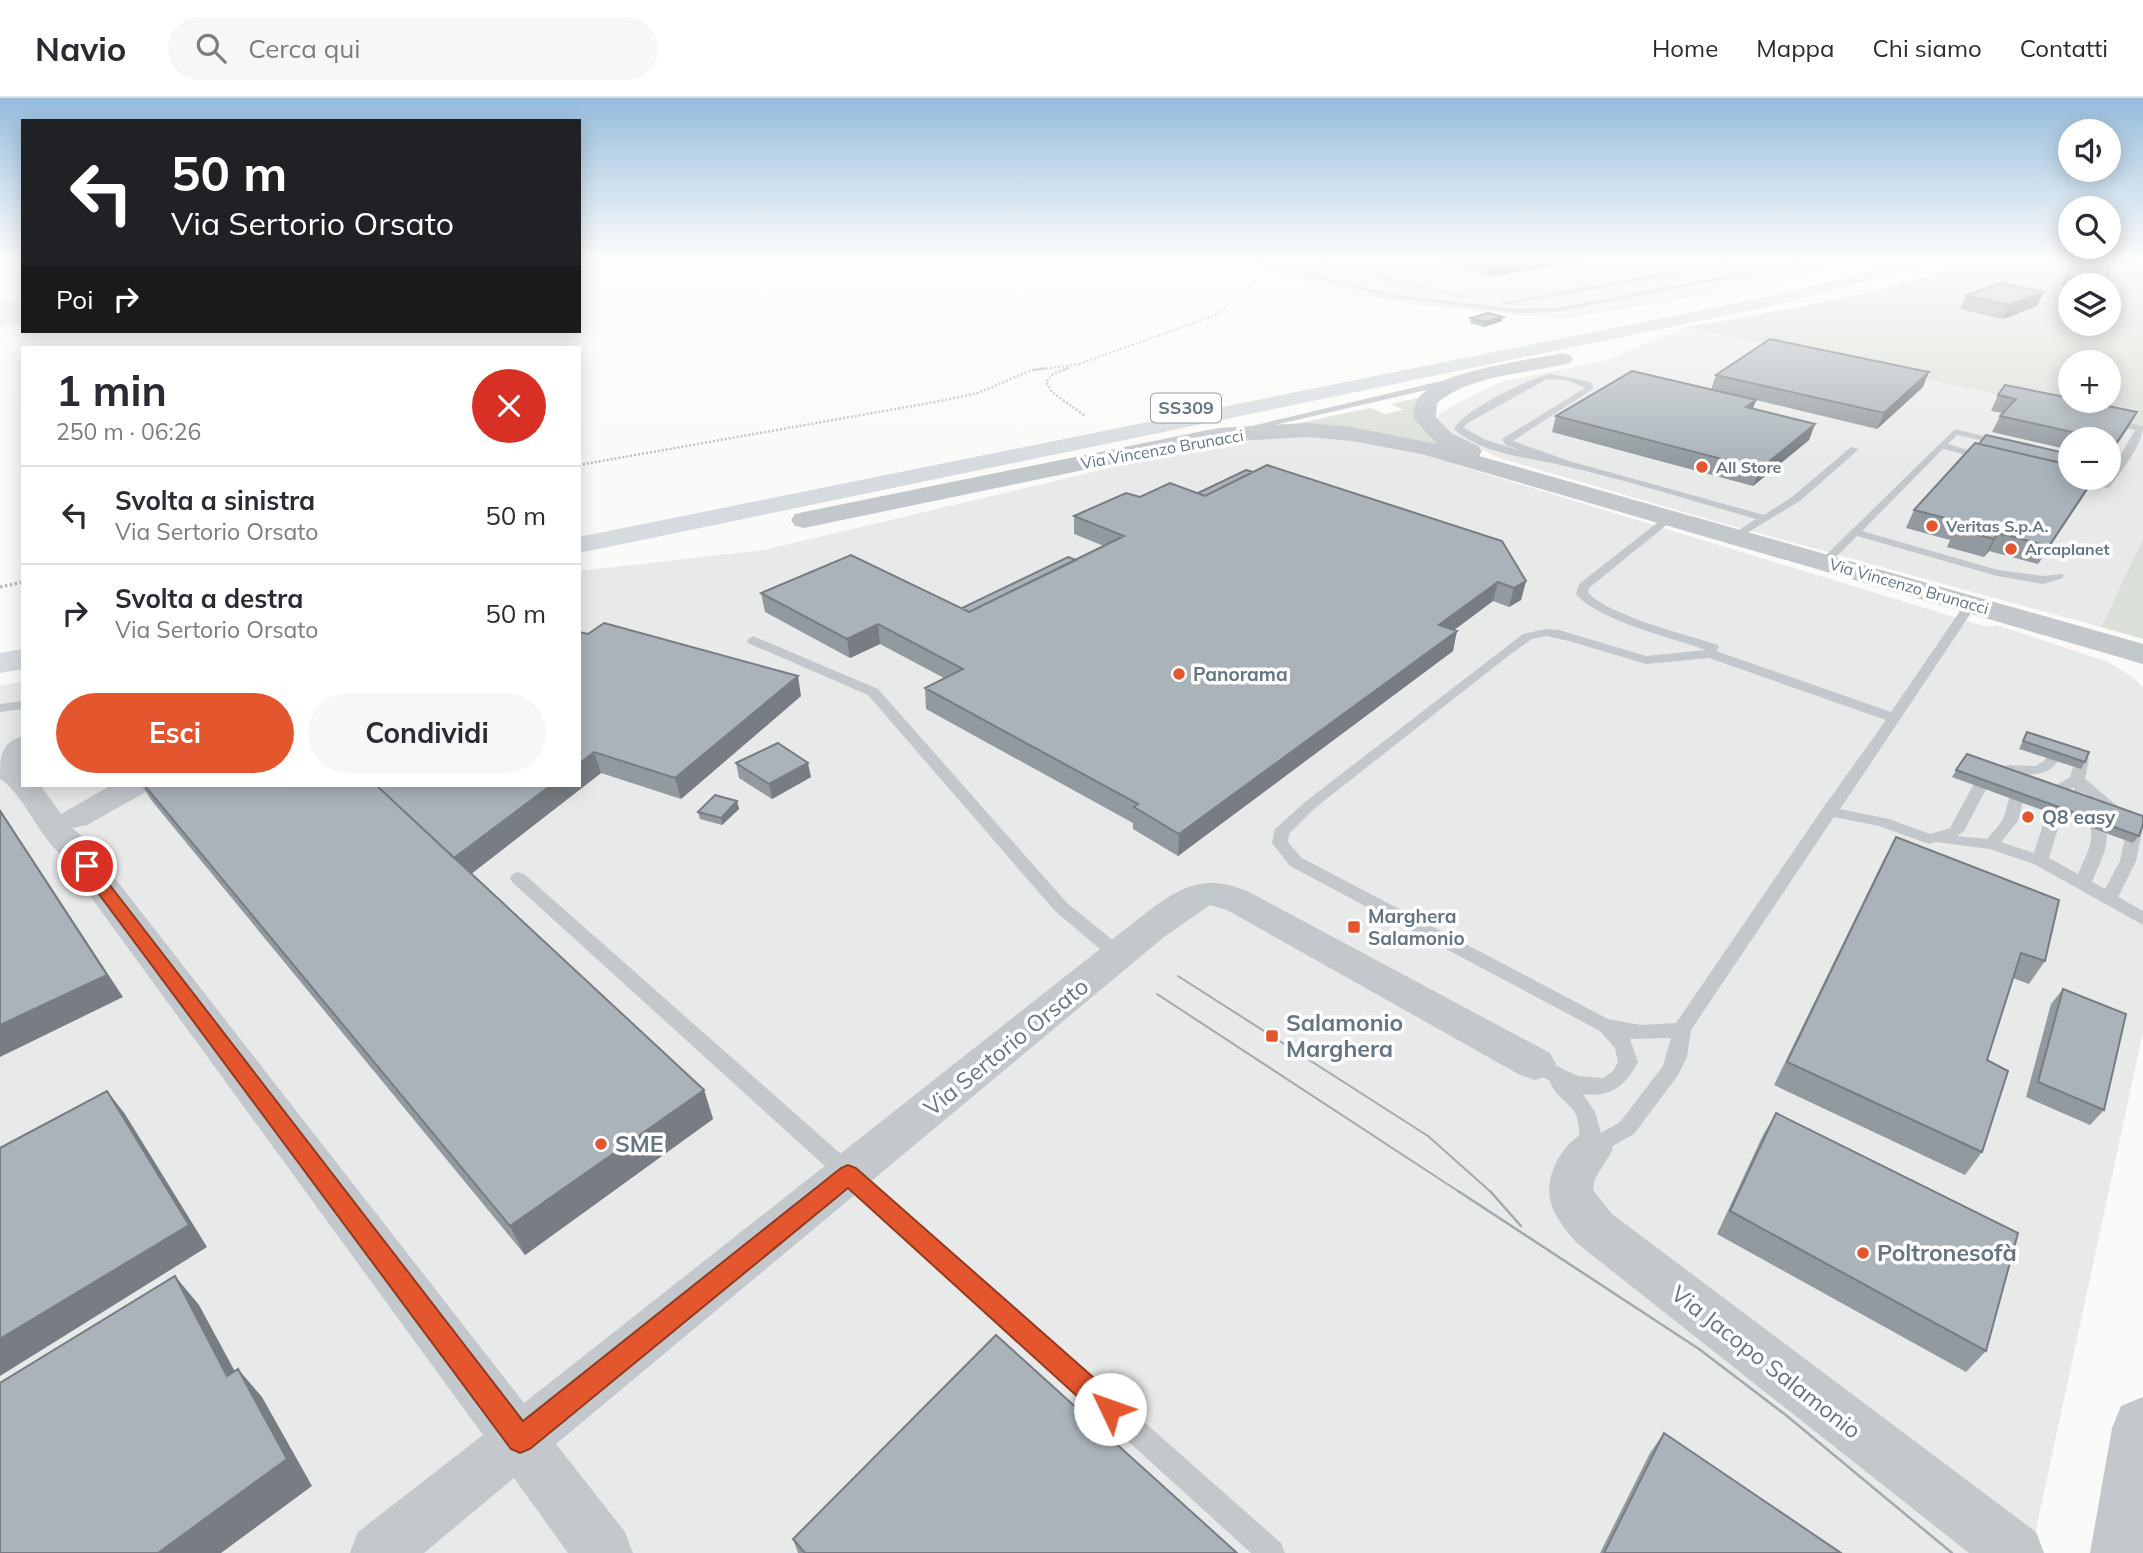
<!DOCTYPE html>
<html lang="it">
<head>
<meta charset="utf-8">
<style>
  :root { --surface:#fff; --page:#f7f7f7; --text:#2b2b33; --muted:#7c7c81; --line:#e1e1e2; --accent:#e4572e }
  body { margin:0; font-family:Mulish,sans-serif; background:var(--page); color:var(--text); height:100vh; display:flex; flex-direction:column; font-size:26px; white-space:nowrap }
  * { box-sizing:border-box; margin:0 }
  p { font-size:23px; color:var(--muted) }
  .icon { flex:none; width:38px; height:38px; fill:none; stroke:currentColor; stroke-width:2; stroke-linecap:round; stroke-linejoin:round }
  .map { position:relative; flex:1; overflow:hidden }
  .details { position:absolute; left:21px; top:248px; width:560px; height:441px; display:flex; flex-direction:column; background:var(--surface); border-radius:0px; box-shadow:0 4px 18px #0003 }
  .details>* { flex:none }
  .guide { position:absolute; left:21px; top:21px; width:560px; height:214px; border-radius:0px; box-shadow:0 4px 18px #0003; background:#202124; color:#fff; overflow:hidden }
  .fabs { position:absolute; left:2058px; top:21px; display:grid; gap:14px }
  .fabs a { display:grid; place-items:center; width:63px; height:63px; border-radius:50%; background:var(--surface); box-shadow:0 4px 18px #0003; font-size:35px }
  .pin { position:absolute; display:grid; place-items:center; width:60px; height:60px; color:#fff; margin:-30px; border:4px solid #fff; border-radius:50%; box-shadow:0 2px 7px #0007 }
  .me { position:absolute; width:77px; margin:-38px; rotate:312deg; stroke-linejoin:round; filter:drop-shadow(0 0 5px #0008) }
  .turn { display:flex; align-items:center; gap:24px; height:147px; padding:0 35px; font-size:32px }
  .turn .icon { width:91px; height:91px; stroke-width:2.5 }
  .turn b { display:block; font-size:49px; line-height:60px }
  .then { display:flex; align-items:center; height:66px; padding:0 35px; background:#0003; gap:14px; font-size:26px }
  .round { display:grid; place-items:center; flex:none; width:74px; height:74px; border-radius:37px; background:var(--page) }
  .summary { display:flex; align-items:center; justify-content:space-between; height:119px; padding:0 35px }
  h1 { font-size:42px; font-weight:700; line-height:52px }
  .cta { display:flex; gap:14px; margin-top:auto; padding:14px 35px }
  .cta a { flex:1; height:80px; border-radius:42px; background:var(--accent); color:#fff; font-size:28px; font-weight:700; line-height:80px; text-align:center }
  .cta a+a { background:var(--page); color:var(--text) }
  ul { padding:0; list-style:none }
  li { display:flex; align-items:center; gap:21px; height:98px; padding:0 35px; border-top:2px solid var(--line) }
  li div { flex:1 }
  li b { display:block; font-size:26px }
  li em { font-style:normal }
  header { display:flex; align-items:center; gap:42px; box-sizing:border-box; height:98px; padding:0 35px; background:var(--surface); border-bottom:2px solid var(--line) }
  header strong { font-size:33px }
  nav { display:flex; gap:38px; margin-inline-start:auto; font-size:24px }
  .search { width:490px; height:63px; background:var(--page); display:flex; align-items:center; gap:18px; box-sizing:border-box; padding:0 24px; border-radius:38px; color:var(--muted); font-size:26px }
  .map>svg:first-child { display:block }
  .built { fill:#e8e9e9; fill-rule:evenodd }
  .green { fill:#dadfd7; fill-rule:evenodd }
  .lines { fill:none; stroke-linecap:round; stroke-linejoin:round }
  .path-far2 { stroke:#bbbfc2; stroke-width:2; stroke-dasharray:2 2; stroke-linecap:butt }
  .path-far1 { stroke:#bbbfc2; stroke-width:2.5; stroke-dasharray:2 2; stroke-linecap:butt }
  .path { stroke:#bbbfc2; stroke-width:3.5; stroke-dasharray:2.5 2.5; stroke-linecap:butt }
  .service { fill:#c3c8cc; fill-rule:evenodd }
  .minor { fill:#c3c8cc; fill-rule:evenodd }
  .tertiary { fill:#c3c8cc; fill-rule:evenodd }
  .primary { fill:#d6dbdf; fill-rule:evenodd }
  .tram-far1 { stroke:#a2aab0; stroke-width:2 }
  .tram { stroke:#a2aab0; stroke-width:2.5 }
  .wall { fill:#929a9f }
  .shaded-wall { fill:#777d82 }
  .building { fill:#aab3b9; stroke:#777d82; stroke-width:2 }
  .route { fill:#e4572e; stroke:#94391e; stroke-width:2 }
  .poi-dot { fill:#e4572e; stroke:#fff; stroke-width:2.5 }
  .labels { text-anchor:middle; stroke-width:7; stroke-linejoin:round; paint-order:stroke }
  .far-street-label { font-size:16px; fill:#657683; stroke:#fff }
  .far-poi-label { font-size:16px; font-weight:bold; fill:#657683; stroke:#fff; text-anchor:start }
  .shield { fill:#fff; stroke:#939fa8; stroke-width:2 }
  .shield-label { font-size:18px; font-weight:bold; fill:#657683 }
  .poi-label { font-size:19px; font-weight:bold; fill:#657683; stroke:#fff; text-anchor:start }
  .near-poi-label { font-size:23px; font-weight:bold; fill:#657683; stroke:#fff; text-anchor:start }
  .near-street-label { font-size:23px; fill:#657683; stroke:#fff }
</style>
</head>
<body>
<header>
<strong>Navio</strong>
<div class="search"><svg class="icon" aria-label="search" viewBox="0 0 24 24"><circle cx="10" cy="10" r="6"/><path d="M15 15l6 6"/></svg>Cerca qui</div>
<nav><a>Home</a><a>Mappa</a><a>Chi siamo</a><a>Contatti</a></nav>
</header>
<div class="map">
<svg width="2143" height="1455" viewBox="0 0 2143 1455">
  <rect width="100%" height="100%" fill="#fafaf8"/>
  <path class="built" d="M1235 162H1851L1808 177 1750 190 1562 221 1424 208 1357 197Z
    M23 202V225L0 228V204Z
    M1686 229 2143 328V441L2101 529 1707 421 1503 361 1452 338 1437 325 1438 316 1497 285 1607 262ZM2070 341H2109V380H2070Z
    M1315 337 1385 345 1987 529 1997 527 2108 564 2134 580 2143 590V934L2031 1455H0V588L23 583V688H579V473L764 452 1236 340Z"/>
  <path class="green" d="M1970 162H2143V328L1686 229C1781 212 1880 199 1970 162ZM2070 187H2109V226H2070ZM2070 264H2109V303H2070Z
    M1421 299 1420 327 1435 341 1457 353 1285 328 1370 310 1384 316 1403 312 1391 306Z
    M2143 441V541L2101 529Z"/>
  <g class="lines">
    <path class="path-far2" d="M1079 266 1216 217 1258 181
      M1034 272 1081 266
      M1064 272 1071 269"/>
    <path class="path-far1" d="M1068 270 1053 276 1046 284 1052 294 1085 318
      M579 367 935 304 978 295 1032 272 1048 270"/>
    <path class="path" d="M0 489 23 484"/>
    <path class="service" d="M1250 162H1259L1391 196 1518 211 1556 210 1806 162 1799 167 1556 214 1518 215 1391 200Z
      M1311 162H1320L1468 199 1464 201Z
      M1732 162H1741L1690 175 1504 207 1500 205Z
      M1551 276 1587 283 1592 285 1593 291 1513 343 1569 363 1764 417 1792 399 1851 349 1859 351 1800 403 1737 441 1731 438 1733 436 1756 421C1693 403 1629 383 1565 368 1529 359 1483 357 1454 331 1462 313 1530 279 1551 276ZM1547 281 1567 282 1585 290 1502 341 1506 347 1525 354 1486 342 1464 330 1466 326Z
      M1454 280 1457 281V285L1227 338 1222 335Z
      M2109 320 2143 328C2143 346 2120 375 2110 389L2106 390 2071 382 2070 380 2103 383 2109 380 2112 373 2109 372V366L2115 367 2135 332 2106 325 2104 323Z
      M1955 331 2007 344 2002 347 1957 337 1948 346 1991 359 1986 362 1943 351 1862 433 1998 472 2043 478 2063 476V480L2043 486 1997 478 1857 438 1829 466H1821V462Z
      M1671 414 1680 416 1589 490 1588 495C1611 518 1684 536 1718 547L1719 550 1716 553 1891 614 1967 503H1975L1977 506 1840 711 1889 721 1930 736 1950 730 1982 671 2010 667 2036 668 2045 662 2051 651 2079 649 2089 661 2085 681 2143 729 2136 763 2118 799 2143 813V827L2034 766 1990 751 1936 744 1929 746 1879 728 1834 719 1691 932 1687 959 1678 977 1634 1036 1591 1060 1584 1057C1577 1044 1582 1027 1574 1013 1567 1003 1552 995 1550 983L1528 971 1525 966 1528 961 1535 958 1578 978 1603 980 1613 973 1618 964 1615 950 1600 933 1290 768 1272 745 1275 731 1305 704 1523 536 1546 531 1559 532 1646 558 1706 552C1672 540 1597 522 1576 496L1579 486ZM1546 538 1569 543 1646 566 1709 560 1886 622 1823 710 1676 925 1641 927 1608 921 1302 760 1288 744 1289 736 1315 710 1512 555 1532 541ZM2070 657 2075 662 2070 679 2055 688 2034 755 2001 744 2018 723 2025 696 2034 684 2026 679C2007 685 2010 709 2002 723 1998 729 1992 735 1987 741L1957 738 1964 733 1993 678C2018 674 2048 685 2061 658ZM2073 689 2076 694 2084 695 2127 730 2120 763 2105 791 2092 784C2103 756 2116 740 2098 712H2088L2085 715C2098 740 2088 752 2078 776L2049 760 2070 691ZM1671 940 1663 968 1620 1024 1601 1035 1595 1014 1583 996C1611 1000 1626 987 1638 964L1630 941Z
      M753 538 878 591 1067 805 1125 852 1128 857 1125 862H1113L1055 813 868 597 748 545 747 542Z
      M23 603V611L0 614V606Z
      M518 774 524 776 1281 1445 1285 1455H1251L512 784 510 780 512 776Z"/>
    <path class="minor" d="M23 638V688H41L61 716 110 688H149L144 695 87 727 72 730 82 738 524 1305 1138 821C1174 793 1201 773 1247 793L1550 955 1556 966 1550 977 1535 982 1520 977 1227 812 1210 807 1164 839 556 1346 625 1434 633 1455H568L514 1380 424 1455H350L358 1434 483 1337 58 754C37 734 21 693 0 681 0 661 0 644 23 638Z
      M1591 1032 1607 1038 1613 1051 1595 1081 1593 1092 1612 1116 2036 1434 2044 1455H1969L1578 1146C1553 1118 1539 1097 1558 1061 1567 1046 1575 1038 1591 1032Z"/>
    <path class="tertiary" d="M1563 255 1570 257 1573 261 1570 265C1527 276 1472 276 1437 305L1436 319 1451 335 1478 348 1482 353 1479 358 2143 546V566L1421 356 1352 343 1308 339 1218 344 804 430 795 428 791 422 795 416 804 414 1218 330 1308 325 1352 329 1437 346 1414 321C1413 311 1415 303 1422 296 1446 272 1529 262 1563 255Z
      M2143 1299V1455H2090L2112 1330 2121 1308Z"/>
    <path class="primary" d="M1913 162H1936L1934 165 1781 206 579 455V439L1781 196Z
      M23 551V571L0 575V555Z"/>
    <path class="tram-far1" d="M1178 878 1428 1038 1492 1095
      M1157 896 1461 1095"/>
    <path class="tram" d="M1458 1093 1699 1251 1787 1318 1952 1455
      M1490 1093 1521 1128"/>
  </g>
  <path class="wall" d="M1436 162H1590L1488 179Z
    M2111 169 2104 187H2070V189L2061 187 2066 178Z
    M1966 198 2037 208 2003 221 1960 211Z
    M1471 220 1502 223 1484 229 1470 225Z
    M1716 277 1923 289 1877 331 1756 302 1753 311 1815 326 1809 342 1753 388 1552 334 1556 318 1711 292Z
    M1998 297 2137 314 2128 330 2109 358V341H2070V352L1992 334 2000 318 2003 315 1991 313Z
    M2070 380H2095L2038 466 1989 453 1984 459 1947 449 1950 442 1906 430 1914 412Z
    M1198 395 1526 483 1521 502 1509 509 1493 503 1454 532 1453 553 1178 758 1133 731V725L926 611 925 590 944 580 880 546 850 560 765 514 761 495 962 510 1076 462 1104 448 1074 436V418L1140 399Z
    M579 534 801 598 681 701 601 675 471 776 704 992 713 1021 525 1157 152 703 142 688H579Z
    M2027 634 2085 664 2081 671 2019 651Z
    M1967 656 2139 738 2133 745 1952 679Z
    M736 665 811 679 772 701 739 680Z
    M737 703 739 711 722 727 700 721 698 714Z
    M1896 739 2045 863 2029 886 2013 880 1987 962 1982 1054 1965 1077 1774 987 1884 761Z
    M2063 891 2104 1012 2090 1027 2026 999 2051 906Z
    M1776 1015 1986 1253 1966 1274 1717 1136 1763 1037Z
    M1664 1335 1841 1455H1600L1650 1355Z
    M793 1441 1237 1455H798Z"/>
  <path class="shaded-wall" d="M1499 162H1590L1488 179 1492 163Z
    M2044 194 2037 208 2003 221 2009 207Z
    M1503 219 1502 223 1484 229 1485 224Z
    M1929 274 1923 289 1877 331 1884 315Z
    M1756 302 1750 318 1746 309Z
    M2137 314 2128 330 2109 358 2117 344Z
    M1815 326 1809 342 1753 388 1760 371Z
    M2094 380 2089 390 2038 466 2049 448Z
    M1998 435 1989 453 1984 459 1994 441Z
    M1526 483 1521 502 1509 509 1514 490Z
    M1498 484 1493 503 1434 547 1439 527Z
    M878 526 880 546 850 560 847 541Z
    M1457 533 1453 553 1178 758 1179 736Z
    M798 578 801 598 681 701 675 680Z
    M594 654 601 675 462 783 452 761 550 688H579V666Z
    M808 665 811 679 772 701 769 686Z
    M737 703 739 711 722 727 721 720Z
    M0 711 123 899 0 959Z
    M704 992 713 1021 525 1157 510 1128Z
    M107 993 125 1016 207 1149 0 1278V1241Z
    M175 1178 199 1207 252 1305 227 1278Z
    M238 1271 262 1299 312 1388 221 1455H158Z"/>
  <path class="building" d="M2074 163 2111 169 2105 184 2066 178Z
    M2000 185 2044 194 2009 207 1966 198Z
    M1488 215 1503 219 1485 224 1471 220Z
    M1770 241 1929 274 1884 315 1716 277Z
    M1632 273 1756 302 1746 309 1815 326 1760 371 1556 318Z
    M2005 287 2070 300V303H2083L2137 314 2117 344 2000 318 2016 301 1998 297Z
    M1986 337 2070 356V367L1979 346Z
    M1975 345 2070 367V380H2094L2049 448 1998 435 1994 441 1956 431 1961 424 1914 412Z
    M1267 367 1502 443 1526 483 1514 490 1498 484 1439 527 1457 533 1179 736 1134 709 1138 706 925 590 963 571 878 526 847 541 761 495 851 457 969 514 1124 438 1074 418 1126 395 1140 399 1170 385 1205 398Z
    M1246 372 1253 374 1205 398 1198 395Z
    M1068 459 1076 462 969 514 962 510Z
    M604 525 798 578 675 680 594 654 579 666V534L588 536Z
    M2027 634 2089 654 2085 664 2023 643Z
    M778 645 808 665 769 686 736 665Z
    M1967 656 2143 718V726L2139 738 1956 672Z
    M145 688H377L704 992 510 1128Z
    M377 688H550L454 760Z
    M715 697 737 703 721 720 698 714Z
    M0 713 107 877 0 927Z
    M1896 739 2059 802 2045 863 2021 855 1987 962 2008 973 1982 1054 1787 964Z
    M2063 891 2126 916 2104 1012 2038 984Z
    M107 993 189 1127 0 1241V1050Z
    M1776 1015 2018 1135 1986 1253 1730 1113Z
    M175 1178 227 1278 238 1271 287 1361 158 1455H1L0 1452V1285Z
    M996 1237 1237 1455H805L793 1441Z
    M1664 1335 1841 1455H1604Z"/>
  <linearGradient id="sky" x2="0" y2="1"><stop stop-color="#96bcdc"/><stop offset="0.44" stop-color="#fdfdfc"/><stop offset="1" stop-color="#fdfdfc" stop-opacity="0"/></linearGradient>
  <rect width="2143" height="365" fill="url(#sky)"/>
  <path class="route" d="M87 762 92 764 523 1323 841 1070 848 1067 856 1070 1119 1302 1123 1311 1119 1320 1110 1324 1101 1320 848 1090 530 1351 520 1355 511 1351 81 772 78 768 81 764Z"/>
  <g class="poi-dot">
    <circle cx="1702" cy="369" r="7"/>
    <circle cx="1932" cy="428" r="7"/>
    <circle cx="2011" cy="451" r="7"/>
    <circle cx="1179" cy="576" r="7"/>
    <circle cx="2028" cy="719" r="7"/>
    <rect x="1347" y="822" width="14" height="14" rx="3.5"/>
    <rect x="1265" y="931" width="14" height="14" rx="3.5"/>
    <circle cx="601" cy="1046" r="7"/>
    <circle cx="1863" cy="1155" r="7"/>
  </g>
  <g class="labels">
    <g class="far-street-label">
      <text transform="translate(1162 351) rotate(-10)" y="6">Via Vincenzo Brunacci</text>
      <text transform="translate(1909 488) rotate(16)" y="6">Via Vincenzo Brunacci</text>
    </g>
    <g class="far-poi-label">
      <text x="1716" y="375">All Store</text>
      <text x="1946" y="434">Veritas S.p.A.</text>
      <text x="2025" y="457">Arcaplanet</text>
    </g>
    <rect class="shield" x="1151" y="295.5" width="70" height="29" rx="5"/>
    <g class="shield-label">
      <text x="1186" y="316">SS309</text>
    </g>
    <g class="poi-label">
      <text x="1193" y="583">Panorama</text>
      <text x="2042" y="726">Q8 easy</text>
      <text x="1368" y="825">Marghera<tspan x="1368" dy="22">Salamonio</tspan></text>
    </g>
    <g class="near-poi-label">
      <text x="1286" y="933">Salamonio<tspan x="1286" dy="26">Marghera</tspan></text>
      <text x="615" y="1054">SME</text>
      <text x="1877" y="1163">Poltronesofà</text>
    </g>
    <g class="near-street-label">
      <text transform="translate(1006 949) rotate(-39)" y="8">Via Sertorio Orsato</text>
      <text transform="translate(1766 1264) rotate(38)" y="8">Via Jacopo Salamonio</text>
    </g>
  </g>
</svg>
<div class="fabs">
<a><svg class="icon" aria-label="sound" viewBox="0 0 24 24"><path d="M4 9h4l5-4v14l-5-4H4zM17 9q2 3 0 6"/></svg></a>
<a><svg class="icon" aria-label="search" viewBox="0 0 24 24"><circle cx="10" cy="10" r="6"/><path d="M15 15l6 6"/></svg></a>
<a><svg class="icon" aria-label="layers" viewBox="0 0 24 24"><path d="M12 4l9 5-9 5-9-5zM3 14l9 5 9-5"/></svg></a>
<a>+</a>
<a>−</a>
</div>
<div class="pin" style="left:87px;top:768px;background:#d93025"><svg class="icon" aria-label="arrive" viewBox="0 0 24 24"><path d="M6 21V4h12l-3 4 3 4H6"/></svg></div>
<svg class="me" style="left:1110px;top:1311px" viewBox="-20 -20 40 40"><circle r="19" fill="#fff"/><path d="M0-13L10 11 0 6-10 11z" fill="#e4572e"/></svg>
<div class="guide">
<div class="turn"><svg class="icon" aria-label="left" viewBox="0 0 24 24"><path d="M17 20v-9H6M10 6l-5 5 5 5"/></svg><div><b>50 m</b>Via Sertorio Orsato</div></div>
<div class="then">Poi<svg class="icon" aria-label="right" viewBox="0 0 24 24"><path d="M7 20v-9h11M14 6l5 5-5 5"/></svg></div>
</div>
<section class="details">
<div class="summary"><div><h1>1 min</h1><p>250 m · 06:26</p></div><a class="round" style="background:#d93025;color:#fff"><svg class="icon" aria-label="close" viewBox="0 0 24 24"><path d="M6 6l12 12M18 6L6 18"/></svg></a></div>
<ul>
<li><svg class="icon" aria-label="left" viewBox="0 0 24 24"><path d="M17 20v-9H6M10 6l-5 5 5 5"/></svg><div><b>Svolta a sinistra</b><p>Via Sertorio Orsato</p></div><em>50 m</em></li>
<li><svg class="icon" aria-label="right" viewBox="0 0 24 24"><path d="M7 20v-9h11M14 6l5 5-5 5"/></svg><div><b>Svolta a destra</b><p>Via Sertorio Orsato</p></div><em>50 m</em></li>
</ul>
<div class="cta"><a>Esci</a><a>Condividi</a></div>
</section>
</div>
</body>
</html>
